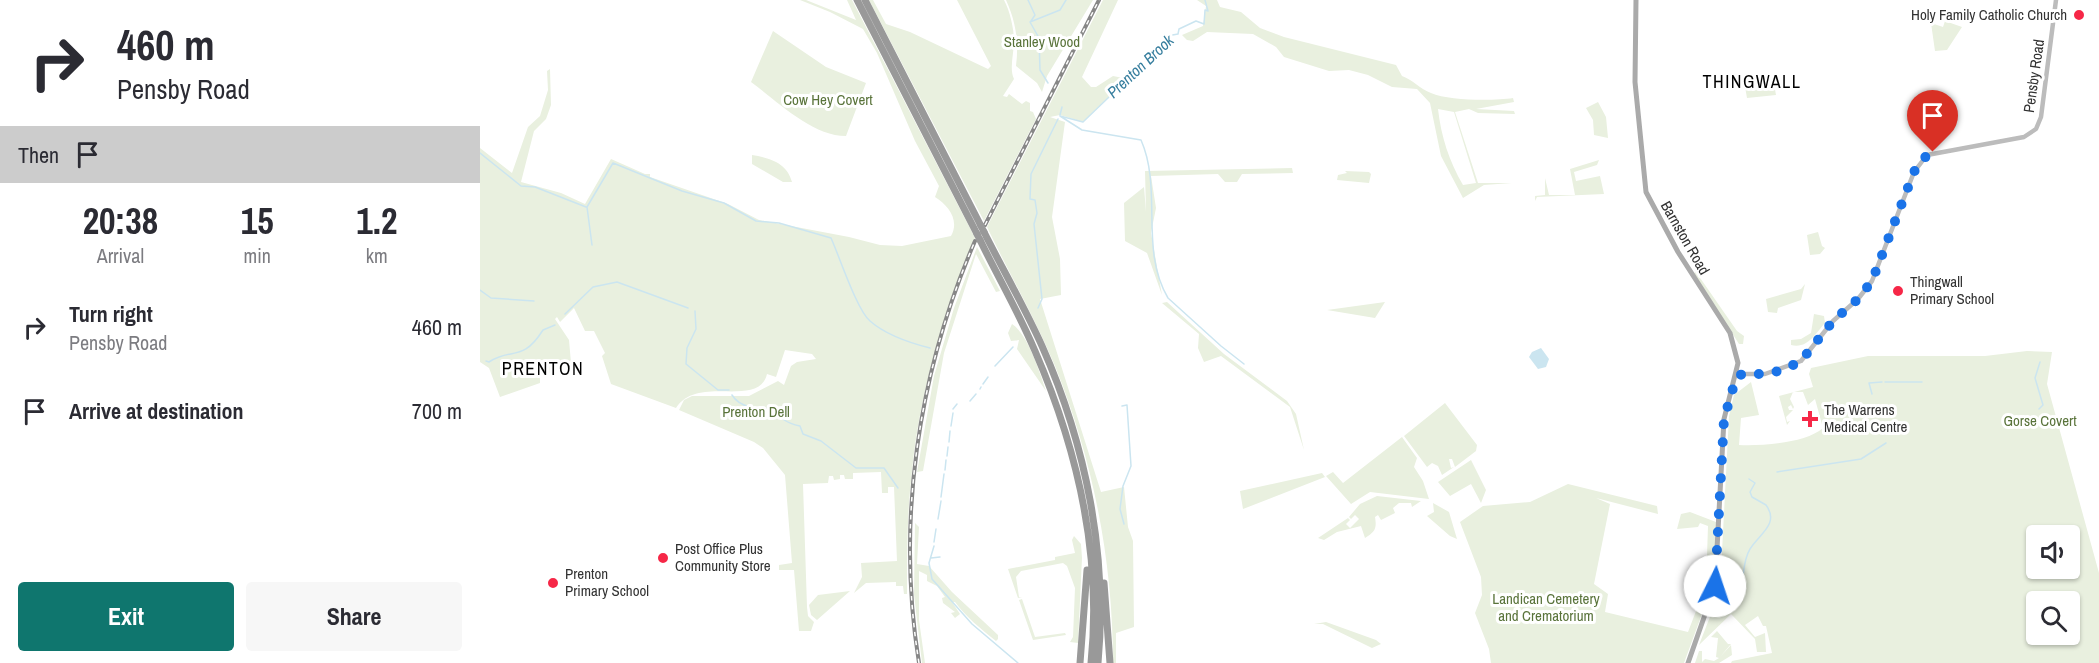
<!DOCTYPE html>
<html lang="en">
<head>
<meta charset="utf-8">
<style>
  :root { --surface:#fff; --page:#f7f7f7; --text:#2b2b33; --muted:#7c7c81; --accent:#0f766e }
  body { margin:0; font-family:"Archivo Narrow",sans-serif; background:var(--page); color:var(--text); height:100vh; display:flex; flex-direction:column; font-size:22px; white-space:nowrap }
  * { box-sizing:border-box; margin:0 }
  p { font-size:20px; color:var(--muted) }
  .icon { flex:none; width:33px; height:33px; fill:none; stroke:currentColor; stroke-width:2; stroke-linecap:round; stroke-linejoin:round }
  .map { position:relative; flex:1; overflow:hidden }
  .side { display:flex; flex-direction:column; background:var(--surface); width:480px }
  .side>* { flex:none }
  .guide { background:#fff; color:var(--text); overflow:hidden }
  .controls { position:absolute; left:1546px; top:525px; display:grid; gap:12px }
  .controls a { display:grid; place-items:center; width:54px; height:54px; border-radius:6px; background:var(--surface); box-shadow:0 2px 4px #0004; font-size:30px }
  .pin { position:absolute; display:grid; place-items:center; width:51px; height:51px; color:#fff; margin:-62px -26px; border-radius:50% 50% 50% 0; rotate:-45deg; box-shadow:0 0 6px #0007 }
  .pin .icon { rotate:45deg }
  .me { position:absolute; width:66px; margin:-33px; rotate:4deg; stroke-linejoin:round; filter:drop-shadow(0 0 4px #0008) }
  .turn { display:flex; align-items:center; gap:21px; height:126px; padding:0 18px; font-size:27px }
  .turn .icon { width:78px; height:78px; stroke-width:2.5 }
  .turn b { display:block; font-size:42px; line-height:51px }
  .then { display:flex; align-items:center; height:57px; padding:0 18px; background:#0003; gap:12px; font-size:22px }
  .eta { display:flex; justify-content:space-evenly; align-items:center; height:102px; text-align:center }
  .eta b { font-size:36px; font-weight:700; line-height:42px }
  .cta { display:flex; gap:12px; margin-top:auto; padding:12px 18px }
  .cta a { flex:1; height:69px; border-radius:6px; background:var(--accent); color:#fff; font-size:24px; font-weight:700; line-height:69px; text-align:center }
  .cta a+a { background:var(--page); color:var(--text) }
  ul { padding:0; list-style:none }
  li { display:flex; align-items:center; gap:18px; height:84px; padding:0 18px }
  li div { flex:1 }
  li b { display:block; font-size:22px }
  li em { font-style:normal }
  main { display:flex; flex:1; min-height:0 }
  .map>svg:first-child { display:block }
  .green { fill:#e9f0df; fill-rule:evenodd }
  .water { fill:#cbe5f0 }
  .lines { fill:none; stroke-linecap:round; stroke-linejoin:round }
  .stream { stroke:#cbe5f0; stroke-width:1.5 }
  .secondary { stroke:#bcbcbc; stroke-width:4.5 }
  .primary { stroke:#aaa; stroke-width:5 }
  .motorway { stroke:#999; stroke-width:7 }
  .rail-casing { stroke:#878787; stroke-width:4 }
  .rail { stroke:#fff; stroke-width:1.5; stroke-dasharray:4.5; stroke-linecap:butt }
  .motorway-bridge { stroke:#999; stroke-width:7 }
  .route { stroke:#1a73e8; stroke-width:10; stroke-dasharray:0 18 }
  .poi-dot { fill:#f62747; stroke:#fff; stroke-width:2 }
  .labels { text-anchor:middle; stroke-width:6; stroke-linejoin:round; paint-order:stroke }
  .poi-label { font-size:15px; fill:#323232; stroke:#fff; text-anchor:start }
  .park-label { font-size:15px; fill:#59733a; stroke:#fff }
  .street-label { font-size:15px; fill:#323232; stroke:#fff }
  .water-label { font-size:16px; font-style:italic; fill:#367e9e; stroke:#fff }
  .quarter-label { font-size:18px; letter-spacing:1.5px; fill:#000; stroke:#fff }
</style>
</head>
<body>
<main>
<section class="side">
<div class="guide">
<div class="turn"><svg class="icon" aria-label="right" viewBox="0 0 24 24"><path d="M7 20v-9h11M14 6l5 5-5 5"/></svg><div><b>460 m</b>Pensby Road</div></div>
<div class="then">Then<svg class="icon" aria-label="arrive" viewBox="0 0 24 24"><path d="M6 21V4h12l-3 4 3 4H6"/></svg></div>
</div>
<div class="eta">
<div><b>20:38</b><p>Arrival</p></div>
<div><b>15</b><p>min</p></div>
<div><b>1.2</b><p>km</p></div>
</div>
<ul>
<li><svg class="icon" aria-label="right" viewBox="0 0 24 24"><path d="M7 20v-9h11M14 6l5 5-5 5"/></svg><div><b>Turn right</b><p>Pensby Road</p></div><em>460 m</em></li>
<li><svg class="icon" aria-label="arrive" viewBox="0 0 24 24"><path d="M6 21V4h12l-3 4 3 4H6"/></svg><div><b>Arrive at destination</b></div><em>700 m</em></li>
</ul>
<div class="cta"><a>Exit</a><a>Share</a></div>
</section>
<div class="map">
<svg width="1619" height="663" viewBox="0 0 1619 663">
  <rect width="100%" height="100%" fill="#fff"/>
  <path class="green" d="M320 0H326L376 20 367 0H372L495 238C464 314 440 390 432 471 427 512 427 553 427 594H424L423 586H416V582L386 583 374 593 382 577 381 563 417 561 414 487H408V493H402L401 472 373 473V479H365L364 475H360V479L354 480 353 476H349L348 483 323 484 327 607 328 616 334 622 331 631H319L314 570H299V565L312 563 305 475 283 448 274 442 199 410 204 400 212 396H269L298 381 304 385 311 366 317 362 336 359 332 354 305 350 296 377 287 374C279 409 218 374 196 408L131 384 122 356 125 353 114 331H105L94 308 80 322 77 317 75 319 89 340 91 363 60 377V383L20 397 9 368 0 362V148L32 173 48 127 60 116 68 90 67 71 70 69 71 105 66 119 54 131 41 182 81 193 105 204 131 159 165 174H170V177L248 204 279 220 369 237 400 245 422 246 471 236C480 220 468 205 455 197L459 186 435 141 397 53 383 29 350 12Z
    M389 0H393L406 24 430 32 508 69 511 66 477 0H524C530 11 534 29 534 41 534 53 529 69 534 79L523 96 527 97 529 94 542 104 546 101 550 103V111L553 112 556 119 504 221Z
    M526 0H613L567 76 562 92 557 83 536 66C539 42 536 22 526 0Z
    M623 0H638L602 77 611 87H616L633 76 643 78 642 84 603 122 580 115 570 117 585 122 572 217 580 259 581 295 560 299 621 492 644 487 648 527 653 541 654 627 636 633V663H633C633 561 613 460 575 366 555 318 529 273 507 227Z
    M717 0H737L740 7 761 12 780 28 804 37 916 65 922 76C933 80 940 89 951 93 969 101 1014 101 1033 98L1034 102 996 109 1034 111 1035 114 998 113 989 109 975 112 998 183H1032L1004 185 983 198 961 156 950 103 937 89 912 87 888 75 869 70 849 71 804 57 796 47 773 34 727 32 713 41 707 40 702 35 723 26 726 6ZM958 109 974 112 996 183 983 185C969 161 961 136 958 109Z
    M1465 21 1482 27 1467 50 1455 51 1451 23 1463 27Z
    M293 31 346 67 386 83 366 136C332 136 297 101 271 82Z
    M1293 78 1296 95 1267 98 1264 81Z
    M1118 102 1126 117 1128 138 1114 135 1113 120 1106 108Z
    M272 155C290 158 307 163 312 182H303L272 164Z
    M1119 160 1117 165 1094 172 1096 181 1120 176 1124 194 1057 197 1055 201V196L1065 195V178L1069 195H1095L1090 169Z
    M812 168 813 173 762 174 757 182H745L738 174 671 176 676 208 671 233 682 295 667 253 645 241 644 203 664 187 666 212 665 171Z
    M865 171 889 172 891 174 889 183 857 180 858 175 867 173Z
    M1338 232 1342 246 1345 248 1340 254 1330 255 1327 235Z
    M497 247 520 291 516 292 496 254 464 353 443 471 437 472 454 376 474 308Z
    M1216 272 1257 331 1264 336 1263 344H1259L1214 273Z
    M1325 284 1321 300 1298 308 1297 313 1288 312 1286 299 1321 289Z
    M687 302 744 354 807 401 816 414 824 450 810 407 741 356 724 362 718 348 719 334 682 303Z
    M905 302 895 318 847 310Z
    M1334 314 1344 316 1345 323C1335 334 1328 349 1311 345V340L1321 339 1331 333Z
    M532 324C548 334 560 373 566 391L537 349 539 340 531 341 528 333Z
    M1547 351 1572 352 1567 384 1619 573V663H1251L1252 661 1292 653 1286 626H1283L1278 616 1265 625 1275 637 1285 633 1286 652H1277L1275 639 1251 614 1219 645 1240 591 1249 416 1254 395 1271 382 1279 415 1261 418 1259 445C1283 446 1326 443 1343 428L1335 399 1328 405 1323 392H1313L1310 399 1314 407 1313 409 1311 405 1308 407 1309 410H1313L1306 417 1307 422 1310 421 1307 425 1299 396 1333 387 1329 374 1331 368 1388 356H1505ZM1557 536H1590V568H1557ZM1557 602H1590V634H1557Z
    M965 403 997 445 996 451 975 467 972 459H969L971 468 974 467 962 475 958 466 952 463 947 467 924 436Z
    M922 437 937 458 934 467 943 481 949 499 890 492 871 504 846 476 853 472 863 483Z
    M991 460 1006 490 1001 503 991 484 970 496 958 482Z
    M842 473 845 477 763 509 760 491Z
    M1088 484 1177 506 1178 514 1116 498 1130 504 1114 584 1128 594 1125 612 1208 632 1226 585 1228 526 1220 523 1218 527 1197 529 1201 514 1210 512 1236 522 1234 581 1204 663H1011L1009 649 995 613 1002 595 1001 577 980 522 1003 506 1050 502Z
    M897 496 941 501 932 507 931 503H919L913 508 915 513 901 520 898 515 895 517C897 529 895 532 885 538L881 526 857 532 844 540 838 538 868 518 870 520 866 524 870 528 879 519 875 515 871 519 869 517 880 504Z
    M953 503 969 512 977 539 970 536 947 516 954 512Z
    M435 523 439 527 437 564 449 566 472 592 518 635V639L516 641C501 629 486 617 475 602H472L480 614 475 618 471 613 475 612 463 603 462 598 465 597 457 586 447 581V575L439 571V620L445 663H442L434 594Z
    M594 536 601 544 602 558 598 643 590 642 593 637 595 588 587 566 583 563 541 571 536 577 539 597H542L538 598 528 569 575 560V557L595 553 592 540Z
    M370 591 337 620 331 615 329 605 338 595Z
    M542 599 555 637 585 633 586 635 553 640 539 600Z
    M846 622 896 640 901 644 892 648 843 624H834Z
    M1237 631 1248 644H1251L1240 657 1251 645 1252 655 1239 663H1215L1219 651H1222V662L1225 659 1234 661 1239 658 1236 657 1238 638 1231 637Z"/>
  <path class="water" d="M1061 348 1069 359 1066 367 1058 369 1049 357 1052 352Z"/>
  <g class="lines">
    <path class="stream" d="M548 0 555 15 551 21
      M568 83 560 70 559 38 550 22 580 10 586 0
      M580 115 582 107
      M580 116 602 130 661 140C683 190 659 249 688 298L741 346 764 364
      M580 116 603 122 653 74 687 36 698 34 699 29 716 21 724 24 725 10 728 11 725 0
      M0 153 41 186 55 187 106 207
      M112 245 107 207 133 163 202 191 244 203 276 221 299 223 351 238C360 258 377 310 390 321 406 335 430 343 450 348
      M0 290 11 298 54 301
      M558 308 562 299 554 224 557 213 555 200 550 199 551 174 578 119
      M215 311 216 329 207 348 206 364 238 390H249
      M85 314 113 287 137 282 208 308
      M6 361 9 362C32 347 42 363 63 330L75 325
      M515 366 533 347
      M1405 382H1442
      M503 384 508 377
      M500 389 501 387
      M1392 394 1389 383 1402 382
      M252 395C260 408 279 410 293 408 301 419 306 423 320 426L323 434 341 441 376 468H404L418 488
      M490 401 496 394
      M642 406 647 405 651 466 643 486 640 509 644 524
      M473 409 477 404
      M1559 409 1563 405 1555 378 1560 362
      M471 426 473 413
      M469 442 470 431
      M467 456 468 447
      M465 470 466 460
      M1297 472 1381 459 1406 443
      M461 497 464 474
      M458 519 461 501
      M454 542 456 529
      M454 546 449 563 452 579 492 624 538 663
      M451 558 460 557
      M1263 576C1264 567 1265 557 1270 549 1279 534 1300 524 1286 505L1272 497 1270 492 1275 483 1269 479"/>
    <path class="secondary" d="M1262 374H1285L1321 361 1353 321 1378 299 1392 281 1434 172 1447 155 1544 137 1556 129 1561 117 1576 0"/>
    <path class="primary" d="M1156 0 1155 82 1166 192 1198 252 1250 333 1258 363 1244 419 1235 586 1208 663"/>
    <path class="motorway" d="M377 0 497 234
      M385 0 501 226
      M504 232C523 270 545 308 562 346 606 445 628 555 618 663
      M500 240C518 277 539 313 555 351 597 448 622 556 611 663
      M624 583 630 663
      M600 663 607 570"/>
    <defs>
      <path id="rail" d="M505 225 619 0
        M439 663C416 521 438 373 495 241"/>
    </defs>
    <use href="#rail" class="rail-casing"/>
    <use href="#rail" class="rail"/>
    <path class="motorway-bridge" d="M501 226 504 232
      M497 234 500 240"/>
  </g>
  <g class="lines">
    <path class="route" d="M1235 586 1244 419 1256 378 1262 374H1285L1303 370 1321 361 1353 321 1378 299 1392 281 1434 172 1441 160 1453 152"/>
  </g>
  <g class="poi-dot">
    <circle cx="1599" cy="15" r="6"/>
    <circle cx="1418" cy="291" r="6"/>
    <path d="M1327 410h6v6h6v6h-6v6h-6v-6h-6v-6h6z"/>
    <circle cx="183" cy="558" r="6"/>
    <circle cx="73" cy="583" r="6"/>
  </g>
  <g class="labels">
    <g class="poi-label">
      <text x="1587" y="20" text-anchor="end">Holy Family Catholic Church</text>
      <text x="1430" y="287">Thingwall<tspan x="1430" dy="17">Primary School</tspan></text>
      <text x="1344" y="415">The Warrens<tspan x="1344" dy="17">Medical Centre</tspan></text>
      <text x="195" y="554">Post Office Plus<tspan x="195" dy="17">Community Store</tspan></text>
      <text x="85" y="579">Prenton<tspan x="85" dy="17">Primary School</tspan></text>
    </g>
    <g class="park-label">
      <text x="562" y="47">Stanley Wood</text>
      <text x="348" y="105">Cow Hey Covert</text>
      <text x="276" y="417">Prenton Dell</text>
      <text x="1560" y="426">Gorse Covert</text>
      <text x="1066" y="604">Landican Cemetery<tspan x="1066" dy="17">and Crematorium</tspan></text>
    </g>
    <g class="street-label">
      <text transform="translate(1554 76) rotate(-82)" y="5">Pensby Road</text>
      <text transform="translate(1205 238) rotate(60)" y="5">Barnston Road</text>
    </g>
    <g class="water-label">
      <text transform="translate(660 66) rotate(-43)" y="6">Prenton Brook</text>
    </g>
    <g class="quarter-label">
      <text x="1272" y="88">THINGWALL</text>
      <text x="63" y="375">PRENTON</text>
    </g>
  </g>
</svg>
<div class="controls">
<a><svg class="icon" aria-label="sound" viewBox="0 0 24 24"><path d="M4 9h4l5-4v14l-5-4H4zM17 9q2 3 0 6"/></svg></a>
<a><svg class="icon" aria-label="search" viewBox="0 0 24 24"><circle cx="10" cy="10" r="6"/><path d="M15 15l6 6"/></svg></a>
</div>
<div class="pin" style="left:1453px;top:152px;background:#d93025"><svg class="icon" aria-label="arrive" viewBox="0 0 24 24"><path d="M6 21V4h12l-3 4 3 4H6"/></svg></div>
<svg class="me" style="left:1235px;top:586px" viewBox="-20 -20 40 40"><circle r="19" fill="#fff"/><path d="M0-13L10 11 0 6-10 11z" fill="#1a73e8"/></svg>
</div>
</main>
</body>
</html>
